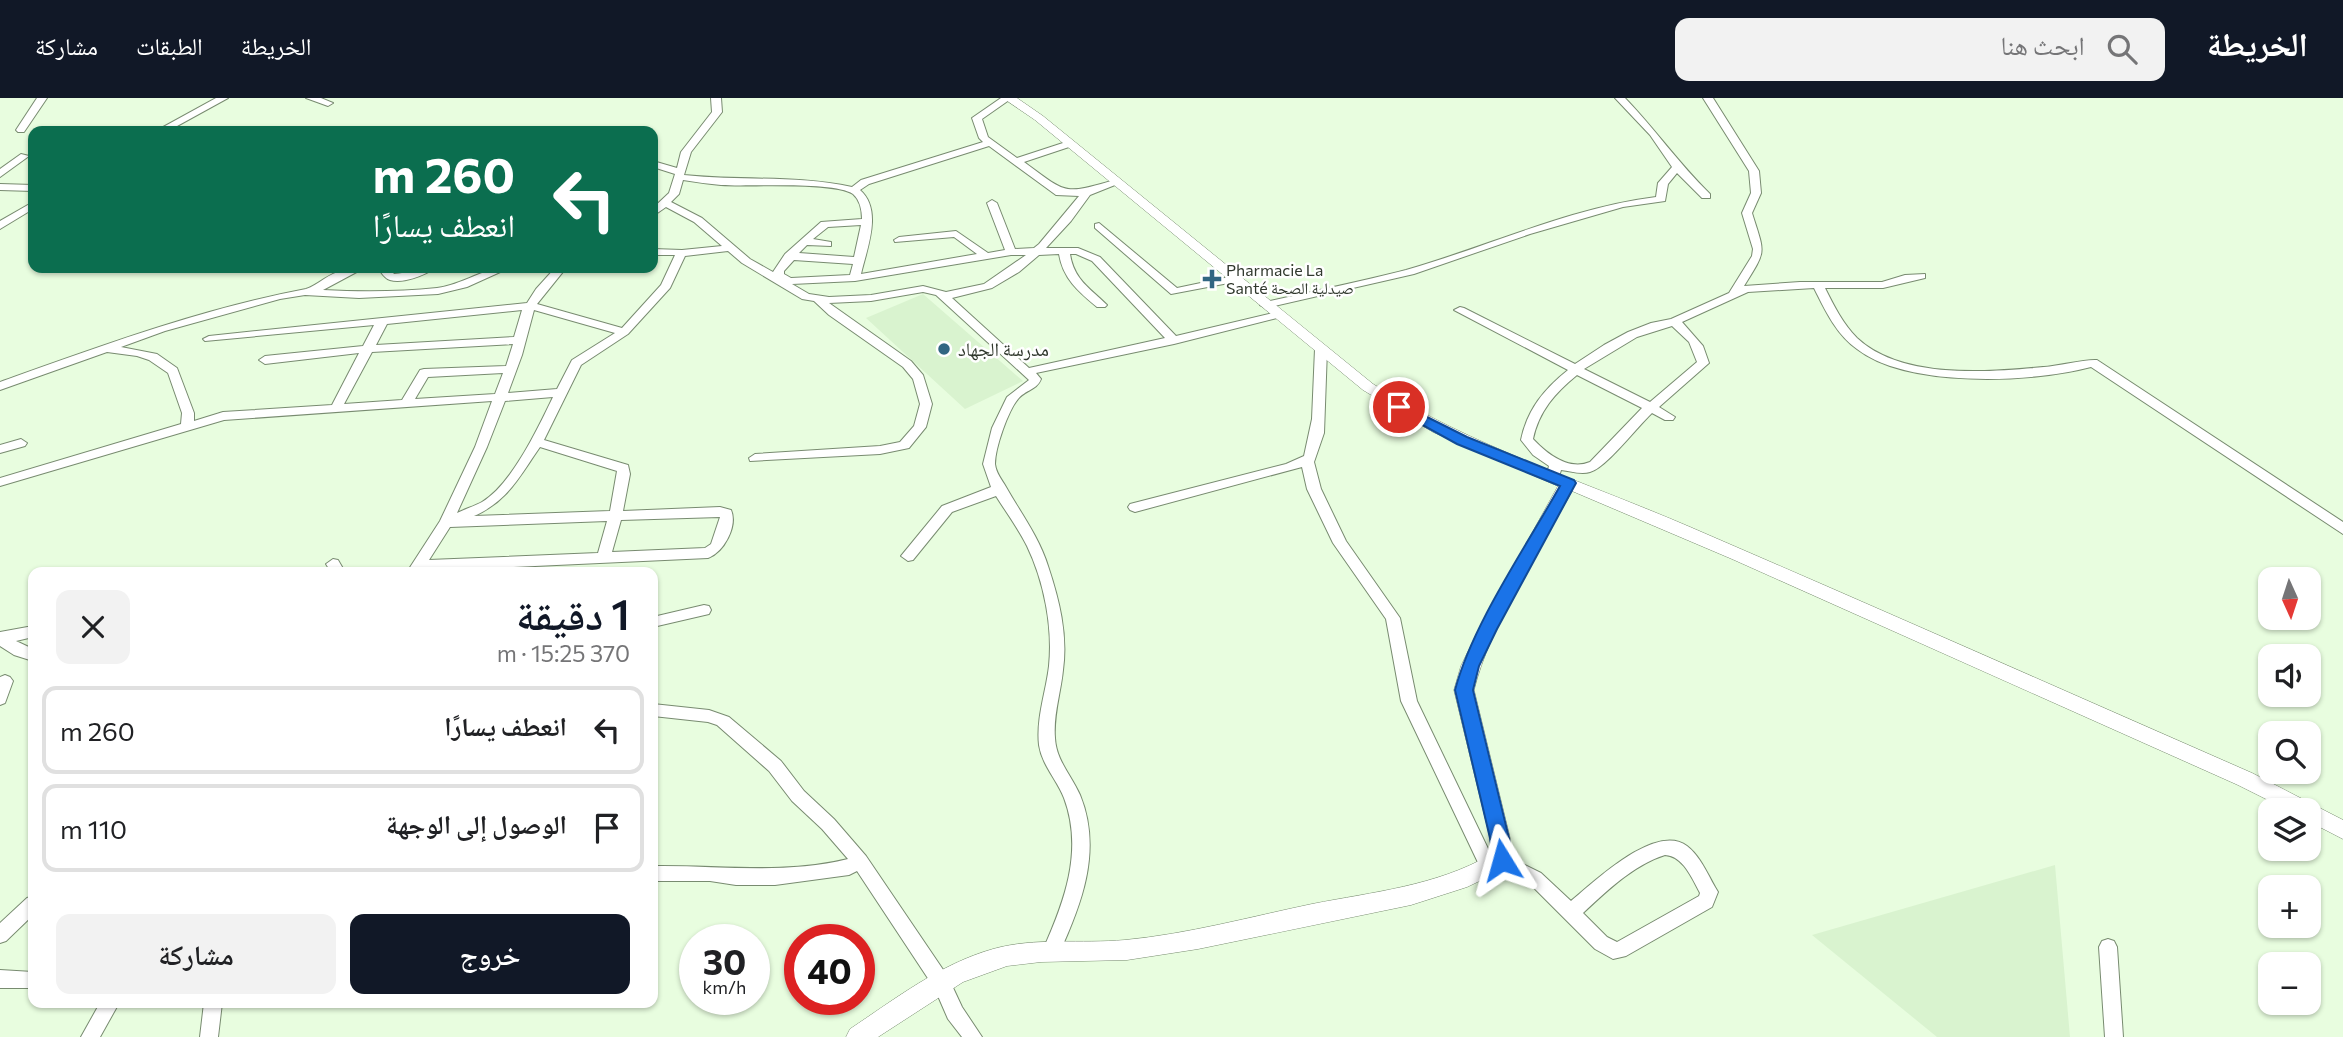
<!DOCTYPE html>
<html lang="ar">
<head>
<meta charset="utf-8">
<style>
  :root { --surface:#fff; --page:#f2f2f2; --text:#202124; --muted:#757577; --line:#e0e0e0; --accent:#111827 }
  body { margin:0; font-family:Commissioner,"Noto Naskh Arabic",sans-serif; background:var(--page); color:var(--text); direction:rtl; height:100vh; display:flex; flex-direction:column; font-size:26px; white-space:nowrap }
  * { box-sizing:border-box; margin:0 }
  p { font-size:23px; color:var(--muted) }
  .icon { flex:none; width:38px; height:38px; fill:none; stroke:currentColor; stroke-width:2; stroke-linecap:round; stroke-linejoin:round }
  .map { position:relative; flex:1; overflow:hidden; direction:ltr }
  .drawer { position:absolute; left:28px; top:469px; width:630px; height:441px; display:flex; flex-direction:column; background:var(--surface); border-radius:14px; box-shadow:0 2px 5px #0004; direction:rtl }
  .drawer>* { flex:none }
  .hud { position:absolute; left:28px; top:28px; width:630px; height:147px; border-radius:14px; box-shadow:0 2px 5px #0004; direction:rtl; background:#0b6e4f; color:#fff; overflow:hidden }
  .needle { width:46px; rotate:177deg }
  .fabs { position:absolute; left:2258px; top:469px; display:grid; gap:14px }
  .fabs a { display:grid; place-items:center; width:63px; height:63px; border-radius:14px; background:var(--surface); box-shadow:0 2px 5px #0004; font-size:35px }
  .speed { position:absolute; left:679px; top:826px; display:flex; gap:14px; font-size:35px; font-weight:700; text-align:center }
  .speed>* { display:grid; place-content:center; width:91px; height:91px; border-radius:50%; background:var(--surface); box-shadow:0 2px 5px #0004; line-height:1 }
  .speed small { font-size:18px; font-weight:400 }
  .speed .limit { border:10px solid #d22; background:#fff; color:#111 }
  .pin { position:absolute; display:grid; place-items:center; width:60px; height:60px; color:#fff; margin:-30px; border:4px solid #fff; border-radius:50%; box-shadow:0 2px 7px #0007 }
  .me { position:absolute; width:77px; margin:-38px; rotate:352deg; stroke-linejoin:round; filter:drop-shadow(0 0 5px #0008) }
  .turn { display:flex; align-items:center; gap:24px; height:147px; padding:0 28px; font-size:32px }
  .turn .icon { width:91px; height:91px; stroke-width:2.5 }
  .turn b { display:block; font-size:49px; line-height:60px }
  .round { display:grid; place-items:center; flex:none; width:74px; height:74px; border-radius:14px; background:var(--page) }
  .overview { display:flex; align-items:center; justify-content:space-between; height:119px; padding:0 28px }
  h1 { font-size:42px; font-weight:600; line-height:52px; color:var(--accent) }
  .action { display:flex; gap:14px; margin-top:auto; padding:14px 28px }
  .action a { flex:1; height:80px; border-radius:14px; background:var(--accent); color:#fff; font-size:28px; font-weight:600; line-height:80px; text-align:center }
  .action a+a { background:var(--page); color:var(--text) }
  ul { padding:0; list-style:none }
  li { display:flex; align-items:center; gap:21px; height:88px; margin:0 14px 10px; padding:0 14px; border:4px solid var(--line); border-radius:14px }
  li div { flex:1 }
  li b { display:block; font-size:26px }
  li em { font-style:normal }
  header { display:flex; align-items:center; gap:42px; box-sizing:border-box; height:98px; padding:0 35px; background:var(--accent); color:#fff }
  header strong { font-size:33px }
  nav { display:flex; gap:38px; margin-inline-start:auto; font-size:24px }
  .search { width:490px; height:63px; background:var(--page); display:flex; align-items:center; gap:18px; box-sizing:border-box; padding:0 24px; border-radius:14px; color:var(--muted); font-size:26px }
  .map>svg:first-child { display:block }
  .built { fill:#d9f3cf }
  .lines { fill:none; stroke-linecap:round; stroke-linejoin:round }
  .minor-casing { stroke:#788b70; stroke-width:2 }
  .tertiary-casing { stroke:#788b70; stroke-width:1 }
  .minor { fill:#fff; fill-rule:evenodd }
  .tertiary { fill:#fff; fill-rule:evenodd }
  .route { fill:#1a73e8; stroke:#114b97; stroke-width:2 }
  .poi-dot { fill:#316682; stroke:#fff; stroke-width:2.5 }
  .labels { text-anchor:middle; stroke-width:5; stroke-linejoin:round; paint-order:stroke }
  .far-poi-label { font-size:16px; fill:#31392e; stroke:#fff; text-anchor:start }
  .poi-label { font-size:19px; fill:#31392e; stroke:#fff; text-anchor:start }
</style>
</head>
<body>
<header>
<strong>الخريطة</strong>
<div class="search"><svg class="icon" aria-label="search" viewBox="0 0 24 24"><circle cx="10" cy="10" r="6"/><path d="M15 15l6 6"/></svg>ابحث هنا</div>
<nav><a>الخريطة</a><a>الطبقات</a><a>مشاركة</a></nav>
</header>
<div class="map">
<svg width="2343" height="939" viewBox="0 0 2343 939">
  <rect width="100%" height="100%" fill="#e8fddf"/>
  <path class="built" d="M923 196 1023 283 965 311 866 220Z
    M2055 767 2070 939H1937L1812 837Z"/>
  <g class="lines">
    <defs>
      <path id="minor" d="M37 0H47L24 34H18L16 32Z
        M216 0H228L168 33H156Z
        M306 0H321L333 5 328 8Z
        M711 0H721L722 14 691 54 684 77C740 83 798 77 852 89L861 82 983 44 979 40 972 20 1001 0H1012L982 21 988 39 1017 60 1066 44H1072V48L1024 64C1068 96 1062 97 1115 82L1120 85 1090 97 1071 123 1046 150H1078L1100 159 1176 238 1277 214 1283 217 1281 219 1174 246 1036 275 1041 281C1037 292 1025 292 1018 301 1008 313 995 350 995 366 996 375 1002 382 1006 389 1020 414 1039 439 1048 468 1059 501 1068 536 1063 572 1061 594 1053 617 1055 640 1056 662 1071 677 1080 697 1103 753 1081 808 1057 860L1051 862 1045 860 1042 854C1064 805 1084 753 1064 700 1057 682 1042 667 1039 647 1036 620 1046 594 1049 568 1053 529 1044 483 1027 448 1018 430 1006 414 996 398L952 414 913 462 908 463 901 458 942 408 991 389 983 366 992 330 1007 299 1029 282 936 197 923 194 871 203 829 205 911 263 923 277 932 306 926 329 909 350 880 356 750 363 749 360 755 356 880 348 900 344 914 328 920 306 913 281 903 269 829 217 814 203 802 201 742 165 728 153 685 158 670 190 628 236 581 267 544 342 628 367 630 376 623 413 720 409 731 412C738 428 724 454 708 460L407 474 440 423 475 349 492 303 224 322 0 388V380L181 326 182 315 168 275 149 262 137 258 107 254 0 292V284C101 248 201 211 306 191 312 189 318 185 324 181 337 173 350 169 364 170L323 192C360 194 399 194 437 190 462 187 484 169 509 170L467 189 438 196 359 200 305 197 280 201 165 233 121 249 157 256 177 270 194 315V323L223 314 332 307 359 255 265 266 259 262 265 258 363 248 374 227 205 243 203 241 209 238 527 205 536 191 555 170H566L537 206 622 230 661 187 675 157H653V151L682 152 722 148 694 124 666 109 653 118V110L669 95 675 76 653 69V63L677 70 681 54 712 14ZM989 48 1056 97 1079 98 1039 146 1034 150 1015 151 997 105 992 102 987 105 1005 152 988 155 956 133 899 139 894 142 895 144 954 139 977 156 861 176C867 150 883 112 860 92L869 86ZM683 82C696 84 709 86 721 87 748 89 834 83 853 96 860 102 862 113 862 121L821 124 785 156 773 174 750 161 702 120 671 104 679 96ZM861 127 854 159 799 155 807 147 831 148V144L813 141 828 129ZM1059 156C1063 181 1079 194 1097 209H1105L1107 207C1090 190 1074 182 1070 156H1076L1092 163 1165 240 1029 270 952 200 992 190 1019 174 1039 157ZM1011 157H1026L984 186 946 194 923 188 871 197 829 199 809 196 792 186 855 183ZM794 162 853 166 850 177 791 180 784 176V173ZM522 212 514 239 376 247 387 226ZM534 212 615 235 572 262 557 291 508 295 522 257ZM513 246 506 268 424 271 420 272 402 302 344 306 372 254ZM503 275 495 296 415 301 428 279ZM553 299C538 330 512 386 482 404 475 408 465 411 457 415L487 349 505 303ZM540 349 617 373 610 413 474 418C508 403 519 379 540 349ZM720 419 711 446 705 450 612 454 621 422ZM607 423 598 455 429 462 450 429Z
        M1615 0H1625C1655 31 1679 66 1710 96V100H1702L1677 75 1668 86 1665 103 1623 109 1530 136 1414 176 1266 210 1260 207 1266 204C1313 193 1360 184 1406 172 1490 148 1569 110 1656 99L1658 85 1672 69 1650 37Z
        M1703 0H1713L1759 73 1761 95 1752 115C1765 157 1767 151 1744 188L1800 184H1882L1905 177 1925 176V180L1883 190H1825C1834 208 1843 226 1857 240 1902 282 1988 274 2044 269 2058 268 2085 261 2097 262L2343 424V436L2091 269C2031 285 1907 290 1857 251 1836 236 1825 212 1814 190L1748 194 1682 224 1703 248 1709 265 1659 309 1675 319 1673 322H1665L1652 315C1637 329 1606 370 1590 374 1581 377 1570 373 1561 372L1558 382H1548L1546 379 1549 368 1533 357 1521 342C1527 312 1544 291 1568 272L1454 212 1460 209 1464 210 1575 266 1604 247 1628 234 1651 225 1671 221 1729 195 1752 158 1753 151 1742 115 1751 95 1749 73ZM1672 228 1689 244 1697 264 1650 304 1584 271 1637 239ZM1577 277 1642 310 1590 364C1569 373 1547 356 1533 341 1539 313 1555 295 1577 277Z
        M21 56 29 58 0 79V71Z
        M0 86 33 87V93L0 92Z
        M33 104V111L0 131V123Z
        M1099 125 1177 190 1234 178 1240 181 1234 184 1171 196 1095 130V126Z
        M378 170H389L394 176C408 175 421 169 435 170 425 177 403 186 390 182 385 181 381 174 378 170Z
        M1321 247 1327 251 1324 335 1314 364 1321 391 1346 443 1400 520 1417 603 1493 761 1495 757 1501 755 1541 775 1571 803C1594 784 1656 724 1687 748 1700 758 1707 775 1715 789L1718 794 1712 809 1626 858 1613 861 1595 851 1529 785 1497 768 1495 775 1489 778 1483 775 1401 603 1386 521 1333 445 1307 391 1302 369 1135 414 1130 412 1128 409 1130 406 1286 366 1304 358 1312 321 1315 251ZM1665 757C1683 758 1692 780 1700 795L1699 798 1617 844 1607 839 1583 815C1607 793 1633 767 1665 757Z
        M21 341 27 345 25 348 0 355V347Z
        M333 461 338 462 345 474H331L326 466Z
        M704 507 709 508 711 512 709 516 653 529V519Z
        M33 528V539L16 543 33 551V563L14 557 0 548V534Z
        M5 577 10 579 13 583 5 605 0 607V579Z
        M653 606 709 612 729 619 781 663 804 693 834 721 866 758 948 879 962 909 982 939H962L948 921 935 891 857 773 849 777 775 787H736L710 783H653V768C718 767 783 777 848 761L822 731 792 703 769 673 717 627 708 624 653 618Z
        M33 798V817L6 843 0 845V825L27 800Z
        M2108 841 2114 843 2117 849 2123 939H2105L2099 849 2102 843Z
        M0 872 33 874V890H0Z
        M100 905H119L100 939H81Z
        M204 905H222L218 939H200Z"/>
      <path id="tertiary" d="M1003 0H1017L1043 18 1373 286C1473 349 1583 383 1690 429 1878 510 2065 593 2252 675L2343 722V741L2308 723V712H2288L2238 687 1732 461 1572 393C1540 452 1489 529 1474 592L1510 740 1512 762 1509 769 1467 789 1411 807 1198 851 1127 862 1041 864 1007 868 963 884 878 939H846L850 931C895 901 940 866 993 851 1036 839 1081 846 1125 842 1188 836 1250 819 1312 806 1373 794 1436 788 1490 757V740L1454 592 1461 568 1479 531 1558 388 1433 334 1363 292 1035 22Z"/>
    </defs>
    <use href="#minor" class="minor-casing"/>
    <use href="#tertiary" class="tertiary-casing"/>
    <use href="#minor" class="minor"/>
    <use href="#tertiary" class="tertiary"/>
  </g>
  <path class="route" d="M1399 305 1467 339 1574 382 1576 385 1497 531 1479 568 1473 592 1509 740 1511 762 1508 768 1502 770 1495 768 1490 740 1455 592C1473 525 1526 449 1560 388L1457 346 1395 312V306Z"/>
  <g class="poi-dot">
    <path d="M1208.5 170.5h7v7h7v7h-7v7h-7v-7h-7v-7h7z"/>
    <circle cx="944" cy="251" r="7"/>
  </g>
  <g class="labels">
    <g class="far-poi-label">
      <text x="1226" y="178">Pharmacie La<tspan x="1226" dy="18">Santé صيدلية الصحة</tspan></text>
    </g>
    <g class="poi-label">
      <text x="958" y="258">مدرسة الجهاد</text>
    </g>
  </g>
</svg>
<div class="fabs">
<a><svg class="needle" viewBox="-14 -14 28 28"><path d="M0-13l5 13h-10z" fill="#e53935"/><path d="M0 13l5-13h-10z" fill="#757577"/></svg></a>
<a><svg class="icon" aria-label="sound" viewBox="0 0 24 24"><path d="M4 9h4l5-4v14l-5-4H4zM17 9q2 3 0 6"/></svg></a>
<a><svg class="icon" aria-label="search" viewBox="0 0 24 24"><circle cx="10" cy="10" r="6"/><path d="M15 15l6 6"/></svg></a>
<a><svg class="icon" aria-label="layers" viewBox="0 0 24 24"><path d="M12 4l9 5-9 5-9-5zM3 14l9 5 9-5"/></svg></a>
<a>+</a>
<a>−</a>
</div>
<div class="speed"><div>30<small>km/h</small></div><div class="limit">40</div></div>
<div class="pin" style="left:1399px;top:309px;background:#d93025"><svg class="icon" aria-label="arrive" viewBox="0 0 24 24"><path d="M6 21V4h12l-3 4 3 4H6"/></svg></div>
<svg class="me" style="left:1502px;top:762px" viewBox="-20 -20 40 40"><path d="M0-17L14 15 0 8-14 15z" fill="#1a73e8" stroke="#fff" stroke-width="4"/></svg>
<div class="hud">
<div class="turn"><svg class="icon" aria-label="left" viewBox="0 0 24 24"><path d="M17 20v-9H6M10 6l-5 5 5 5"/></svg><div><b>260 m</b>انعطف يسارًا</div></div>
</div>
<section class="drawer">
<div class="overview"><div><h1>1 دقيقة</h1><p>370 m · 15:25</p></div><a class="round"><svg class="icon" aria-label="close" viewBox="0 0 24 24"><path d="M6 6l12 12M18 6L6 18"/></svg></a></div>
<ul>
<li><svg class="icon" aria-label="left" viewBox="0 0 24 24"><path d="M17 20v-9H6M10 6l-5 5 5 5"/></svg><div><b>انعطف يسارًا</b></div><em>260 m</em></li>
<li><svg class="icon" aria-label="arrive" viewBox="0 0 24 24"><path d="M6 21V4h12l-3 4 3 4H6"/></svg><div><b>الوصول إلى الوجهة</b></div><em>110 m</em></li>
</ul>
<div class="action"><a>خروج</a><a>مشاركة</a></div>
</section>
</div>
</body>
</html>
